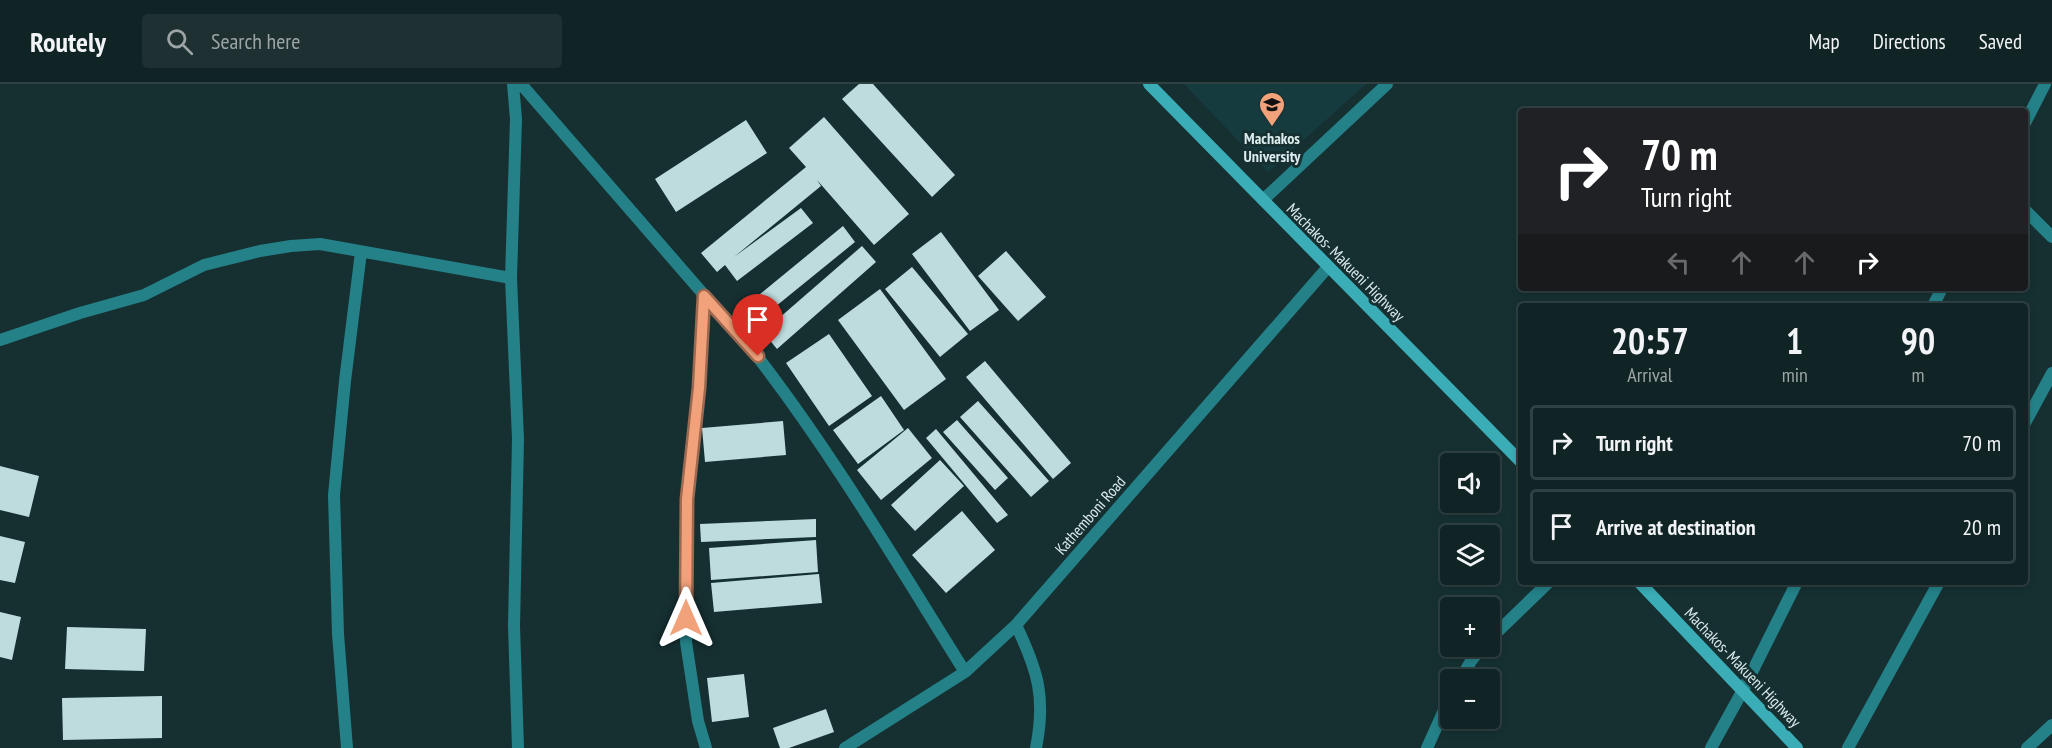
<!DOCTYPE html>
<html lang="en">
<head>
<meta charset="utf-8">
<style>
  :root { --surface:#102426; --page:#1e3032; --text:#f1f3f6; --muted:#9ca4a7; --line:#304143 }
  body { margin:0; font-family:"PT Sans Narrow",sans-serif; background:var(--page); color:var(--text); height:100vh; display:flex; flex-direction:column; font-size:22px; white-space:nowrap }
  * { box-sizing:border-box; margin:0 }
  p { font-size:20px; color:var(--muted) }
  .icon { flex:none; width:33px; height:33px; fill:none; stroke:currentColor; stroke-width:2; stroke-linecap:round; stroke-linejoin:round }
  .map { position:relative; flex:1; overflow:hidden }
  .details { position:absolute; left:1518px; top:219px; width:510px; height:282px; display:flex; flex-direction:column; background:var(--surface); border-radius:6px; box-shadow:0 3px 9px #0003,0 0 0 2px var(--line) }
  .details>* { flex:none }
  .banner { position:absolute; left:1518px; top:24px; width:510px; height:183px; border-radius:6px; box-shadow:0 3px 9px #0003,0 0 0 2px var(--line); background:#202124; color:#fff; overflow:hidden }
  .controls { position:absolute; left:1440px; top:369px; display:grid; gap:12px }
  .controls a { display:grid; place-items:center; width:60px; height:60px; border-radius:6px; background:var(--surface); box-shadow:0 3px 9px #0003,0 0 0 2px var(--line); font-size:30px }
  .pin { position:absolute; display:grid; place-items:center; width:51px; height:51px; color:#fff; margin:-62px -26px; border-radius:50% 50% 50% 0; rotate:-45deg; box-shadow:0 0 6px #0007 }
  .pin .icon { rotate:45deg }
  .me { position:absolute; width:66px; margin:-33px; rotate:0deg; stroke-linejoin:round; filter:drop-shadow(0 0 4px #0008) }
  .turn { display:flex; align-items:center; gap:21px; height:126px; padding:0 24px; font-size:27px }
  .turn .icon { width:78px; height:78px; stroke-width:2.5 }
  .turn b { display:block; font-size:42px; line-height:51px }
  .lanes { display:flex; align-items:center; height:57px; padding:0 24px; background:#0003; justify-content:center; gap:30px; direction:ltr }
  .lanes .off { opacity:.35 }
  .eta { display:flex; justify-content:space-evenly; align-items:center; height:102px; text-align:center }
  .eta b { font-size:36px; font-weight:700; line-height:42px }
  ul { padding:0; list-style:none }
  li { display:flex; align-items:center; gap:18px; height:75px; margin:0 12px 9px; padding:0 12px; border:3px solid var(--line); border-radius:6px }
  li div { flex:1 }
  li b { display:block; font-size:22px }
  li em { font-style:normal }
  header { display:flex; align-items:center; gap:36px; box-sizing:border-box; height:84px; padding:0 30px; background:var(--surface); border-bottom:2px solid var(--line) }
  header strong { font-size:28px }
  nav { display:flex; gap:33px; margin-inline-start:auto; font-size:21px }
  .search { width:420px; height:54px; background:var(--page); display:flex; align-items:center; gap:15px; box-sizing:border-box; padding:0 21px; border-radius:6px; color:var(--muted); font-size:22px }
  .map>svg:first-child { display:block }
  .built { fill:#163b3e }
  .building { fill:#bedcde }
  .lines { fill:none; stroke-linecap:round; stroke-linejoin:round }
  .street { stroke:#248188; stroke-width:12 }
  .secondary { stroke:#3aadb7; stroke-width:12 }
  .route-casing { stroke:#9d6950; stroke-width:15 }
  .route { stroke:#f1a27b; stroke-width:10 }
  .labels { text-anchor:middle; stroke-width:6; stroke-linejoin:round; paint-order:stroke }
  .poi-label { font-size:16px; font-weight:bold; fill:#dcebec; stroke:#163032 }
  .street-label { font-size:16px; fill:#dcebec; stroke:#163032 }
</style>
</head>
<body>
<header>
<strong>Routely</strong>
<div class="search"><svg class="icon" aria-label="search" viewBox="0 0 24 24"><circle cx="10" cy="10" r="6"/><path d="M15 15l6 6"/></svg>Search here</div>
<nav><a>Map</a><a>Directions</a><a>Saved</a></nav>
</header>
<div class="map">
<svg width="2052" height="664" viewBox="0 0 2052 664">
  <rect width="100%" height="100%" fill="#163032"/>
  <path class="built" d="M1184 0H1366L1268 88Z"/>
  <path class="building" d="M859 0H873L955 91 932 113 842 15Z
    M824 33 909 130 874 161 817 96 821 102 734 173 801 124 813 139 737 197 725 181 717 188 701 169 806 83 789 64Z
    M746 36 767 69 676 128 655 95Z
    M843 142 855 158 760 235 748 220Z
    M941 148 999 226 970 247 912 170Z
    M862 162 876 178 777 265 763 248Z
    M1006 167 1046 213 1018 237 978 192Z
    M912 183 968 250 940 273 885 205Z
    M880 205 946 295 904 326 838 236Z
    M829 250 872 312 829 342 786 279Z
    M985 277 1071 379 1053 395 966 293Z
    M881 312 904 346 858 380 833 346Z
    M978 317 1049 397 1031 413 960 333Z
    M957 336 1008 394 995 406 943 348Z
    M783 337 786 371 705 378 702 344Z
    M908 344 932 374 881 416 857 386Z
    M936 345 1008 431 997 439 926 354Z
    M940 376 964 402 915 447 891 421Z
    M0 382 39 392 29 433 0 426Z
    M962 427 995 466 946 509 912 471Z
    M816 435V453L701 458 700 440Z
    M0 452 25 458 15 499 0 496Z
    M816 456 818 488 711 496 709 464Z
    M819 490 822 519 714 528 711 499Z
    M0 528 21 533 12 576 0 573Z
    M67 543 146 545 144 587 65 585Z
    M744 590 749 633 712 638 707 594Z
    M162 612V654L63 656 62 614Z
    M826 625 834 648 789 664H780L773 644Z"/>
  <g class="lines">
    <path class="street" d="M513 0 516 35 511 194 518 355 514 542 518 664
      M521 0 757 272C834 372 898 481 965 588
      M2025 39 2045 0
      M1263 116 1387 0
      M2025 126 2052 153
      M704 212 699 304 687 415 686 558 698 637 706 664
      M1933 222 1942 204
      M0 256 80 229 144 211 204 181 260 167 291 162 320 160 511 194
      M2025 339 2052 289
      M1016 541C1038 587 1046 613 1036 664
      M1490 555 1549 498
      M1460 596 1471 577 1483 562
      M347 664 338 550 334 411 345 297 361 168
      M845 664 965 588 1016 541 1328 183
      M1427 664 1450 613
      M1711 664 1743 606 1797 498
      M1848 664 1939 498
      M2027 664 2052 641"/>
    <path class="secondary" d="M1149 0 1521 378
      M1639 498 1797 664"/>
  </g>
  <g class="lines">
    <defs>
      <path id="route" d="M686 534 687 415 699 304 704 212 758 272"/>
    </defs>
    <use href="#route" class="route-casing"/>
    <use href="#route" class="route"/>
  </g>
  <defs>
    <symbol id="university-pin" viewBox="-11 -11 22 30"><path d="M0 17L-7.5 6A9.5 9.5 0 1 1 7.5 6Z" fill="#f1a27b" stroke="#163032"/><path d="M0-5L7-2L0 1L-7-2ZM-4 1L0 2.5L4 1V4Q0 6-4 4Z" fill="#111"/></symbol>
  </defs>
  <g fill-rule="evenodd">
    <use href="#university-pin" x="1257" y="6" width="30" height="40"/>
  </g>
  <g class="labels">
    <g class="poi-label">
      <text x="1272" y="60">Machakos<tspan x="1272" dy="18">University</tspan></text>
    </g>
    <g class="street-label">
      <text transform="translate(1346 178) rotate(45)" y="6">Machakos- Makueni Highway</text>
      <text transform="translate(1090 431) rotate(-49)" y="6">Kathemboni Road</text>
      <text transform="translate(1743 583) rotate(46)" y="6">Machakos- Makueni Highway</text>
    </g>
  </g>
</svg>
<div class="controls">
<a><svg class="icon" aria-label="sound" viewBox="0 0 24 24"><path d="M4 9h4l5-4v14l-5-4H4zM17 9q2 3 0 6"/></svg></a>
<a><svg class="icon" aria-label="layers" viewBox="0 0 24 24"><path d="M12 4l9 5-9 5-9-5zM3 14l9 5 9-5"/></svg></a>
<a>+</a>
<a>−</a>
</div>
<div class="pin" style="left:758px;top:272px;background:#d93025"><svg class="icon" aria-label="arrive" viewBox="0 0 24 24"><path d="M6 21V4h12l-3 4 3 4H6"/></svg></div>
<svg class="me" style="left:686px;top:534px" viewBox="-20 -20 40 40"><path d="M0-17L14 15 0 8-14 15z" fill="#f1a27b" stroke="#fff" stroke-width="4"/></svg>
<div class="banner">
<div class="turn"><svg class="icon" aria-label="right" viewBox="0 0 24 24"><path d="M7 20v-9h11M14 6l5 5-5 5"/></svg><div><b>70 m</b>Turn right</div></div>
<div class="lanes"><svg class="icon off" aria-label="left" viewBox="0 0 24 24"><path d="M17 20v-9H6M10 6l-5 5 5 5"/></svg><svg class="icon off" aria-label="ahead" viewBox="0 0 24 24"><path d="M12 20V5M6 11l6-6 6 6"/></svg><svg class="icon off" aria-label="ahead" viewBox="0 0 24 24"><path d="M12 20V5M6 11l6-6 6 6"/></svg><svg class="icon" aria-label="right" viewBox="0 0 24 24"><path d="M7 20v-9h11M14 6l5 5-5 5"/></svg></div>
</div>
<section class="details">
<div class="eta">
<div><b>20:57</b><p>Arrival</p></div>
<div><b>1</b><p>min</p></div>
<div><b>90</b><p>m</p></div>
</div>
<ul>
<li><svg class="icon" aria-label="right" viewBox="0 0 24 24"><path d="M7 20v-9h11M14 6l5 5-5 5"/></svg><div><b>Turn right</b></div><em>70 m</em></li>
<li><svg class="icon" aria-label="arrive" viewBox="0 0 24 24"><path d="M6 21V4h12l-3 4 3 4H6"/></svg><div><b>Arrive at destination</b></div><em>20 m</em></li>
</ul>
</section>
</div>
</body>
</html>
